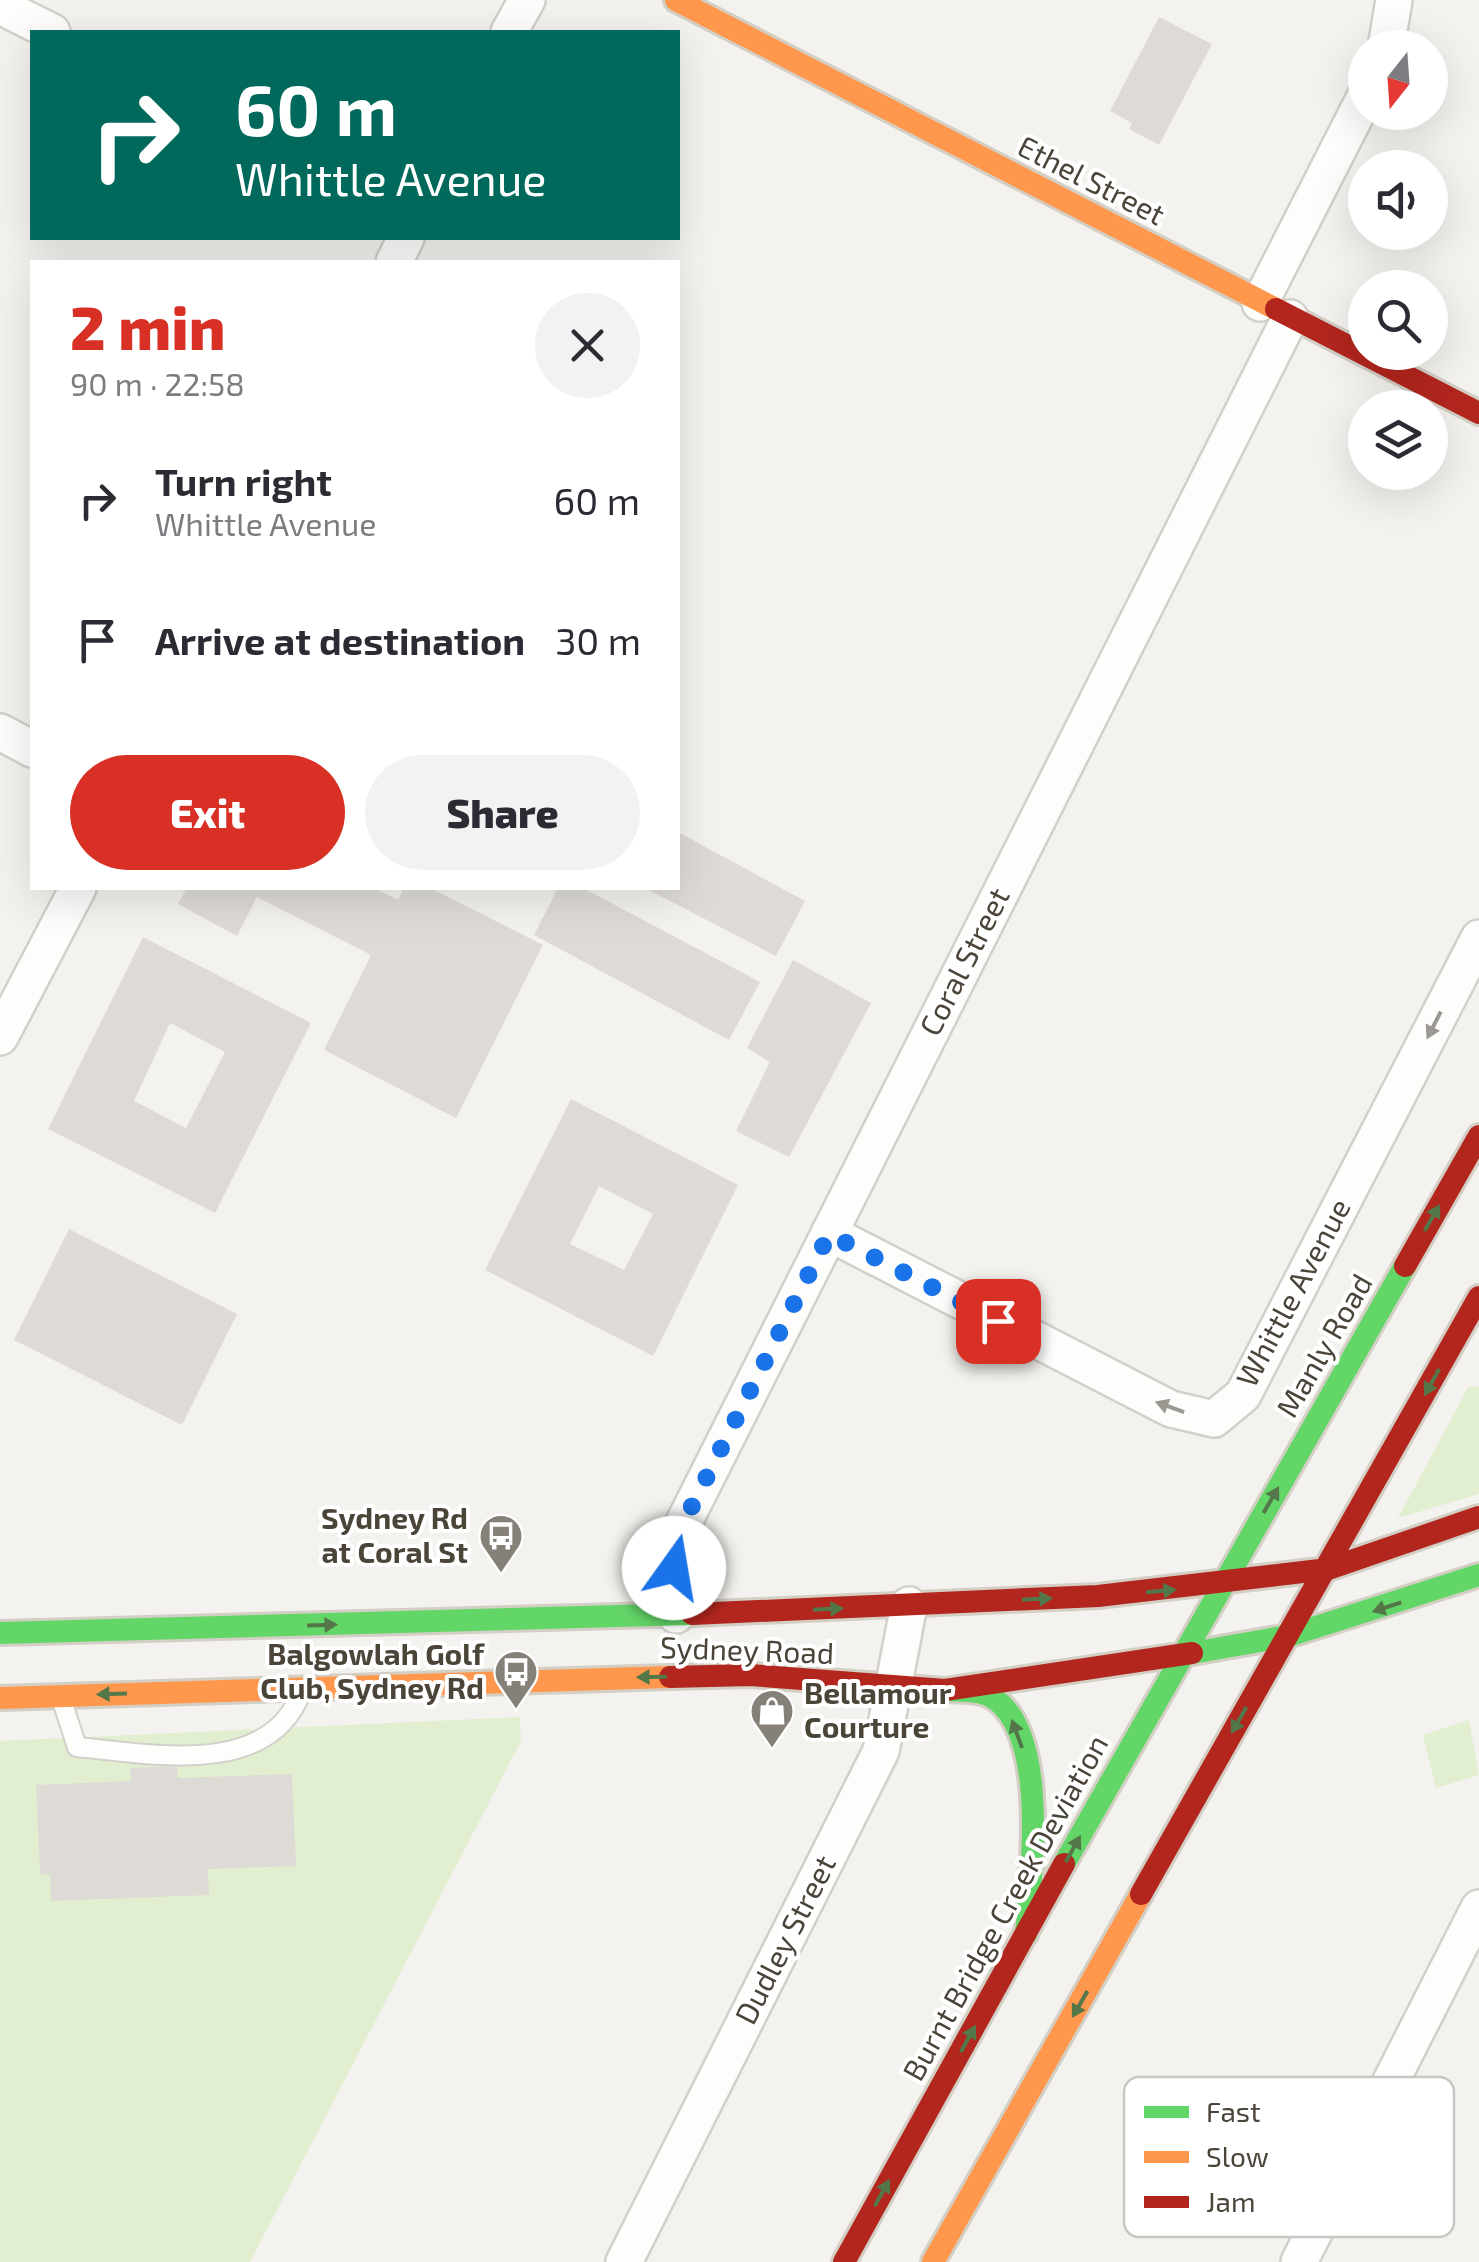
<!DOCTYPE html>
<html lang="en">
<head>
<meta charset="utf-8">
<style>
  :root { --surface:#fff; --page:#f2f2f3; --text:#2b2b33; --muted:#7c7c81; --accent:#d93025 }
  body { margin:0; font-family:"Exo 2",sans-serif; background:var(--page); color:var(--text); height:100vh; display:flex; flex-direction:column; font-size:38px; white-space:nowrap }
  * { box-sizing:border-box; margin:0 }
  p { font-size:32px; color:var(--muted) }
  .icon { flex:none; width:55px; height:55px; fill:none; stroke:currentColor; stroke-width:2; stroke-linecap:round; stroke-linejoin:round }
  .map { position:relative; flex:1; overflow:hidden }
  .drawer { position:absolute; left:30px; top:260px; width:650px; height:630px; display:flex; flex-direction:column; background:var(--surface); border-radius:0px; box-shadow:0 10px 40px #0002 }
  .drawer>* { flex:none }
  .hud { position:absolute; left:30px; top:30px; width:650px; height:210px; border-radius:0px; box-shadow:0 10px 40px #0002; background:#00695c; color:#fff; overflow:hidden }
  .needle { width:65px; rotate:197deg }
  .fabs { position:absolute; left:1348px; top:30px; display:grid; gap:20px }
  .fabs a { display:grid; place-items:center; width:100px; height:100px; border-radius:50%; background:var(--surface); box-shadow:0 10px 40px #0002; font-size:50px }
  .pin { position:absolute; display:grid; place-items:center; width:85px; height:85px; color:#fff; margin:-42px; border-radius:20px; box-shadow:0 5px 15px #0006 }
  .me { position:absolute; width:110px; margin:-55px; rotate:13deg; stroke-linejoin:round; filter:drop-shadow(0 0 8px #0008) }
  .turn { display:flex; align-items:center; gap:35px; height:210px; padding:0 40px; font-size:45px }
  .turn .icon { width:130px; height:130px; stroke-width:2.5 }
  .turn b { display:block; font-size:70px; line-height:85px }
  .round { display:grid; place-items:center; flex:none; width:105px; height:105px; border-radius:52px; background:var(--page) }
  .head { display:flex; align-items:center; justify-content:space-between; height:170px; padding:0 40px }
  h1 { font-size:60px; font-weight:800; line-height:75px; color:var(--accent) }
  .button { display:flex; gap:20px; margin-top:auto; padding:20px 40px }
  .button a { flex:1; height:115px; border-radius:60px; background:var(--accent); color:#fff; font-size:40px; font-weight:800; line-height:115px; text-align:center }
  .button a+a { background:var(--page); color:var(--text) }
  ul { padding:0; list-style:none }
  li { display:flex; align-items:center; gap:30px; height:140px; padding:0 40px }
  li div { flex:1 }
  li b { display:block; font-size:38px }
  li em { font-style:normal }
  .map>svg:first-child { display:block }
  .green { fill:#e1eecf }
  .building { fill:#dedbd6; fill-rule:evenodd }
  .lines { fill:none; stroke-linecap:round; stroke-linejoin:round }
  .lane-casing { stroke:#d2d0cb; stroke-width:22 }
  .street-casing { stroke:#d2d0cb; stroke-width:40 }
  .fast-casing { stroke:#d3cfc5; stroke-width:28 }
  .slow-casing { stroke:#d3cfc5; stroke-width:28 }
  .jam-casing { stroke:#d3cfc5; stroke-width:28 }
  .lane { stroke:#fdfdfc; stroke-width:18 }
  .street { stroke:#fdfdfc; stroke-width:35 }
  .fast { stroke:#63d668; stroke-width:22 }
  .slow { stroke:#ff974d; stroke-width:22 }
  .jam { stroke:#b3261e; stroke-width:22 }
  .oneway { fill:#9b9791 }
  .oneway2 { fill:#537749 }
  .route { stroke:#1a73e8; stroke-width:18; stroke-dasharray:0 32.4 }
  .labels { text-anchor:middle; stroke-width:8; stroke-linejoin:round; paint-order:stroke }
  .street-label { font-size:30px; fill:#4b4439; stroke:#fff }
  .poi-label { font-size:30px; font-weight:bold; fill:#4b4439; stroke:#fff; text-anchor:end }
  .key { fill:#fff; stroke:#c9c7c4; stroke-width:2.5 }
  .key-label { font-size:28px; fill:#4b4439 }
</style>
</head>
<body>
<div class="map">
<svg width="1479" height="2262" viewBox="0 0 1479 2262">
  <rect width="100%" height="100%" fill="#f4f2ee"/>
  <path class="green" d="M1469 1386 1479 1387V1494L1398 1518Z
    M520 1717 521 1741 250 2262H0V1741Z
    M1469 1720 1479 1775 1436 1788 1423 1735Z"/>
  <path class="building" d="M1159 17 1212 44 1159 145 1129 129 1132 123 1110 111Z
    M678 832 805 901 776 956 645 888H678Z
    M187 888H374L398 900 404 888H430L543 945 456 1118 324 1050 371 955 257 897 237 936 178 904Z
    M558 888H583L760 982 729 1040 534 935Z
    M143 937 311 1023 215 1213 48 1129ZM170 1023 225 1052 186 1128 134 1101Z
    M793 960 871 1003 789 1157 736 1131 770 1062 747 1048Z
    M571 1099 738 1185 653 1356 485 1270ZM599 1186 653 1214 624 1270 570 1244Z
    M69 1229 237 1314 182 1425 14 1340Z
    M177 1766 178 1778 292 1774 296 1866 208 1869 209 1895 51 1901 50 1875 40 1874 36 1785 131 1781 130 1768Z"/>
  <g class="lines">
    <defs>
      <path id="lane" d="M63 1704 77 1747C151 1754 271 1779 302 1690"/>
      <path id="street" d="M0 6 52 32
        M509 32 527 0
        M1386 48 1394 0
        M394 262 406 238
        M1260 303 1365 97
        M0 732 32 749
        M0 1037 78 888
        M829 1233 1171 1409 1214 1419 1243 1395 1479 938
        M676 1615 674 1567 680 1530 1290 318
        M624 2262 881 1751 909 1605
        M1299 2262 1479 1908"/>
      <path id="fast" d="M0 1633 692 1614
        M1192 1653 1288 1636 1479 1575
        M949 1690C961 1691 977 1690 988 1695 1051 1726 1031 1877 1026 1934
        M1064 1864 1405 1266"/>
      <path id="slow" d="M676 0 1276 309
        M0 1698 670 1677
        M933 2262 1141 1894"/>
      <path id="jam" d="M1276 309 1479 413
        M1405 1266 1479 1136
        M692 1614 1098 1596 1328 1569 1479 1517
        M670 1677 750 1675 945 1690 1192 1653
        M1141 1894 1479 1297
        M844 2262 1064 1864"/>
    </defs>
    <use href="#lane" class="lane-casing"/>
    <use href="#street" class="street-casing"/>
    <use href="#fast" class="fast-casing"/>
    <use href="#slow" class="slow-casing"/>
    <use href="#jam" class="jam-casing"/>
    <use href="#lane" class="lane"/>
    <use href="#street" class="street"/>
    <use href="#fast" class="fast"/>
    <use href="#slow" class="slow"/>
    <use href="#jam" class="jam"/>
  </g>
  <defs><path id="oneway-solid" d="M-6-.8H1V-3.2L6.5 0L1 3.2V.8H-6Z" transform="scale(2.5)"/></defs>
  <g class="oneway">
    <use href="#oneway-solid" transform="translate(1434 1025) rotate(117)"/>
    <use href="#oneway-solid" transform="translate(1170 1407) rotate(-160)"/>
  </g>
  <g class="oneway2">
    <use href="#oneway-solid" transform="translate(1432 1218) rotate(-60)"/>
    <use href="#oneway-solid" transform="translate(1432 1382) rotate(119)"/>
    <use href="#oneway-solid" transform="translate(1271 1500) rotate(-60)"/>
    <use href="#oneway-solid" transform="translate(1161 1591) rotate(-5)"/>
    <use href="#oneway-solid" transform="translate(1037 1599) rotate(-3)"/>
    <use href="#oneway-solid" transform="translate(1387 1607) rotate(162)"/>
    <use href="#oneway-solid" transform="translate(828 1609) rotate(-3)"/>
    <use href="#oneway-solid" transform="translate(322 1625) rotate(-2)"/>
    <use href="#oneway-solid" transform="translate(652 1677) rotate(179)"/>
    <use href="#oneway-solid" transform="translate(112 1694) rotate(178)"/>
    <use href="#oneway-solid" transform="translate(1239 1720) rotate(120)"/>
    <use href="#oneway-solid" transform="translate(1017 1734) rotate(-110)"/>
    <use href="#oneway-solid" transform="translate(1073 1849) rotate(-61)"/>
    <use href="#oneway-solid" transform="translate(1080 2004) rotate(120)"/>
    <use href="#oneway-solid" transform="translate(968 2039) rotate(-61)"/>
    <use href="#oneway-solid" transform="translate(882 2193) rotate(-61)"/>
  </g>
  <g class="lines">
    <path class="route" d="M674 1568 680 1530 829 1234 998 1321"/>
  </g>
  <defs>
    <symbol id="bus-pin" viewBox="-11 -11 22 30"><path d="M0 17L-7.5 6A9.5 9.5 0 1 1 7.5 6Z" fill="#868178" stroke="#fff"/><path d="M-5-6H5V4H4V6H2V4H-2V6H-4V4H-5ZM-3.5-4V0h7V-4ZM-3.5 1.2v1.5H-2V1.2ZM2 1.2v1.5H3.5V1.2Z" fill="#fff"/></symbol>
    <symbol id="shop-pin" viewBox="-11 -11 22 30"><path d="M0 17L-7.5 6A9.5 9.5 0 1 1 7.5 6Z" fill="#868178" stroke="#fff"/><path d="M-5-2.5h2.3a2.7 3.5 0 0 1 5.4 0H5L5.5 6h-11ZM-1.5-2.5h3a1.5 2.3 0 0 0-3 0Z" fill="#fff"/></symbol>
  </defs>
  <g fill-rule="evenodd">
    <use href="#bus-pin" x="476" y="1511" width="50" height="68"/>
    <use href="#bus-pin" x="491" y="1647" width="50" height="68"/>
    <use href="#shop-pin" x="747" y="1686" width="50" height="68"/>
  </g>
  <g class="labels">
    <g class="street-label">
      <text transform="translate(1091 181) rotate(27)" y="10">Ethel Street</text>
      <text transform="translate(965 962) rotate(-63)" y="10">Coral Street</text>
      <text transform="translate(1294 1293) rotate(-62)" y="10">Whittle Avenue</text>
      <text transform="translate(1325 1346) rotate(-60)" y="10">Manly Road</text>
      <text transform="translate(747 1651) rotate(2)" y="10">Sydney Road</text>
      <text transform="translate(1006 1908) rotate(-61)" y="10">Burnt Bridge Creek Deviation</text>
      <text transform="translate(786 1940) rotate(-63)" y="10">Dudley Street</text>
    </g>
    <g class="poi-label">
      <text x="468" y="1529">Sydney Rd<tspan x="468" dy="34">at Coral St</tspan></text>
      <text x="484" y="1665">Balgowlah Golf<tspan x="484" dy="34">Club, Sydney Rd</tspan></text>
      <text x="804" y="1704" text-anchor="start">Bellamour<tspan x="804" dy="34">Courture</tspan></text>
    </g>
  </g>
  <rect x="1124" y="2077" width="330" height="160" rx="15" class="key"/>
  <rect x="1144" y="2106" width="45" height="12" fill="#63d668"/>
  <rect x="1144" y="2151" width="45" height="12" fill="#ff974d"/>
  <rect x="1144" y="2196" width="45" height="12" fill="#b3261e"/>
  <g class="key-label">
    <text x="1206" y="2122">Fast</text>
    <text x="1206" y="2167">Slow</text>
    <text x="1206" y="2212">Jam</text>
  </g>
</svg>
<div class="fabs">
<a><svg class="needle" viewBox="-14 -14 28 28"><path d="M0-13l5 13h-10z" fill="#e53935"/><path d="M0 13l5-13h-10z" fill="#7c7c81"/></svg></a>
<a><svg class="icon" aria-label="sound" viewBox="0 0 24 24"><path d="M4 9h4l5-4v14l-5-4H4zM17 9q2 3 0 6"/></svg></a>
<a><svg class="icon" aria-label="search" viewBox="0 0 24 24"><circle cx="10" cy="10" r="6"/><path d="M15 15l6 6"/></svg></a>
<a><svg class="icon" aria-label="layers" viewBox="0 0 24 24"><path d="M12 4l9 5-9 5-9-5zM3 14l9 5 9-5"/></svg></a>
</div>
<div class="pin" style="left:998px;top:1321px;background:#d93025"><svg class="icon" aria-label="arrive" viewBox="0 0 24 24"><path d="M6 21V4h12l-3 4 3 4H6"/></svg></div>
<svg class="me" style="left:674px;top:1568px" viewBox="-20 -20 40 40"><circle r="19" fill="#fff"/><path d="M0-13L10 11 0 6-10 11z" fill="#1a73e8"/></svg>
<div class="hud">
<div class="turn"><svg class="icon" aria-label="right" viewBox="0 0 24 24"><path d="M7 20v-9h11M14 6l5 5-5 5"/></svg><div><b>60 m</b>Whittle Avenue</div></div>
</div>
<section class="drawer">
<div class="head"><div><h1>2 min</h1><p>90 m · 22:58</p></div><a class="round"><svg class="icon" aria-label="close" viewBox="0 0 24 24"><path d="M6 6l12 12M18 6L6 18"/></svg></a></div>
<ul>
<li><svg class="icon" aria-label="right" viewBox="0 0 24 24"><path d="M7 20v-9h11M14 6l5 5-5 5"/></svg><div><b>Turn right</b><p>Whittle Avenue</p></div><em>60 m</em></li>
<li><svg class="icon" aria-label="arrive" viewBox="0 0 24 24"><path d="M6 21V4h12l-3 4 3 4H6"/></svg><div><b>Arrive at destination</b></div><em>30 m</em></li>
</ul>
<div class="button"><a>Exit</a><a>Share</a></div>
</section>
</div>
</body>
</html>
